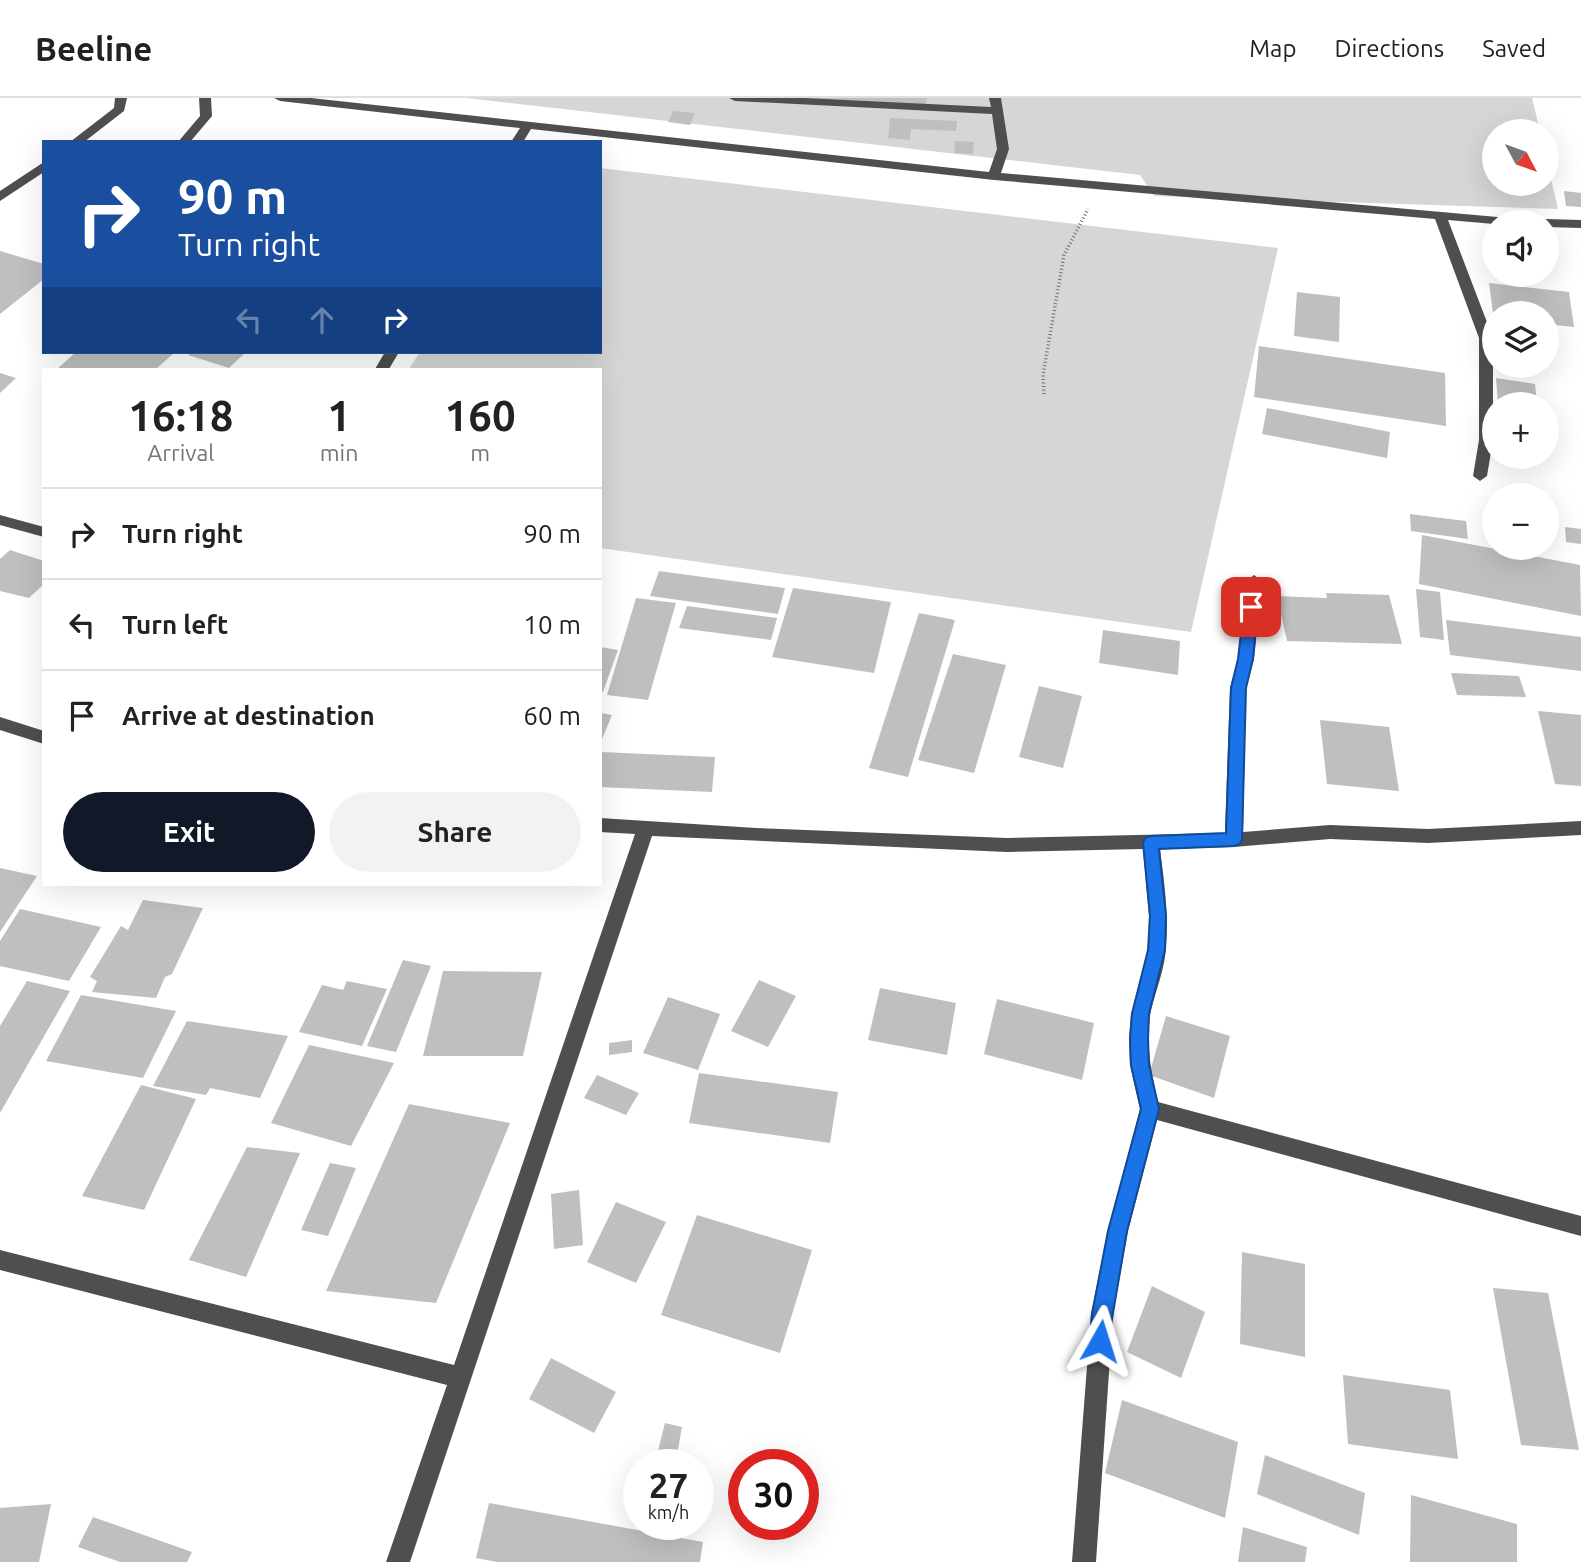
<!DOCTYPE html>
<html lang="en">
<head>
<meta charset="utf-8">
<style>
  :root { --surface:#fff; --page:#f2f2f2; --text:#222; --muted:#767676; --line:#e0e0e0; --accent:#111827 }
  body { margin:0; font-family:Ubuntu,sans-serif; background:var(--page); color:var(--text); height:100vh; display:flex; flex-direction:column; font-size:26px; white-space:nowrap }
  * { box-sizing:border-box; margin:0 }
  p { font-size:23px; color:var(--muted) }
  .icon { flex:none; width:38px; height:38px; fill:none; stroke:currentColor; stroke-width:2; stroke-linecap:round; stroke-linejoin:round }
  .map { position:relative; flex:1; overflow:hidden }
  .side { position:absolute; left:42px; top:270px; width:560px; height:518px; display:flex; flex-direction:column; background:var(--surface); border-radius:0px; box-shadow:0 7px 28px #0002 }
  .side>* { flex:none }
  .banner { position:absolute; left:42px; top:42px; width:560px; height:214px; border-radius:0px; box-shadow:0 7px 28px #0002; background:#1a4fa0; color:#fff; overflow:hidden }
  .needle { width:46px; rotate:131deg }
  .tools { position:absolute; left:1482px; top:21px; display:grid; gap:14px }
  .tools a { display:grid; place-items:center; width:77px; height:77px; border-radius:50%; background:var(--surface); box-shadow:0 7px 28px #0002; font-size:35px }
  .speed { position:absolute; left:623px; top:1351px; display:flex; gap:14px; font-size:35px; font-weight:700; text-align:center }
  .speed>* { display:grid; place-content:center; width:91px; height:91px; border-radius:50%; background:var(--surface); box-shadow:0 7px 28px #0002; line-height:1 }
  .speed small { font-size:18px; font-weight:400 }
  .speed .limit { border:10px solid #d22; background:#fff; color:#111 }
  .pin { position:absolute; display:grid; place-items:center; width:60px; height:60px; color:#fff; margin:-30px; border-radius:14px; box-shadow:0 4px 10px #0006 }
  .me { position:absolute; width:77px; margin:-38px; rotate:6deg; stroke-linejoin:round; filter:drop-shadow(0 0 5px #0008) }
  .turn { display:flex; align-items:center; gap:24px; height:147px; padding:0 21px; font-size:32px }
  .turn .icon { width:91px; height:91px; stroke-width:2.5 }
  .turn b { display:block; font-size:49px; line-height:60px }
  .lanes { display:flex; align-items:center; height:66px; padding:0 21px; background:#0003; justify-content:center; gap:35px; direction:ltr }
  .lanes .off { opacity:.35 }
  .eta { display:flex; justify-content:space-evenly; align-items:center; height:119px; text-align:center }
  .eta b { font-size:42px; font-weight:700; line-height:49px }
  .primary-button { display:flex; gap:14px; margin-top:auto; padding:14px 21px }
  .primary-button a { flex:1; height:80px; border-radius:42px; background:var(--accent); color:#fff; font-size:28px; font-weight:700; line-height:80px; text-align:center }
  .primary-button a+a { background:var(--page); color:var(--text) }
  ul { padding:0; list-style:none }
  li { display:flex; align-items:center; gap:21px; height:91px; padding:0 21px; border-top:2px solid var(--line) }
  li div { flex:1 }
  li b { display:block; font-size:26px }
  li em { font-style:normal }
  header { display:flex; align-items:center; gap:42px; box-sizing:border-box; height:98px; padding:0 35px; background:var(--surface); border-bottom:2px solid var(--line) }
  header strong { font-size:33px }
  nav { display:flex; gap:38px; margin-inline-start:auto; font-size:24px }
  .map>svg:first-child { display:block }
  .green { fill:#d6d6d6 }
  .building { fill:#bfbfbf }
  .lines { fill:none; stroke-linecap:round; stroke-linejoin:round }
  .path { stroke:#717171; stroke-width:3.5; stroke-dasharray:1 2.5; stroke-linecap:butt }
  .minor { fill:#4f4f4f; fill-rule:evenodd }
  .route { fill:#1a73e8; stroke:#114b97; stroke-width:2 }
</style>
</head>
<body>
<header>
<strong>Beeline</strong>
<nav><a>Map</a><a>Directions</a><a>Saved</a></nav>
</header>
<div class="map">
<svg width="1581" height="1464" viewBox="0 0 1581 1464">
  <rect width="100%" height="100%" fill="#fff"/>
  <path class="green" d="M466 0H1532L1540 33H1494V86H1547V64L1558 111 1154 98 1140 77Z
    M600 70 1278 150 1191 534 600 450V271H409L420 254H600Z"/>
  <path class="building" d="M793 0H927L926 9Z
    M673 13 695 15 690 27 668 24Z
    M890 20 957 23 956 33 911 31 910 42 888 40Z
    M955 43 974 44 973 56 954 55Z
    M1564 93 1581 95V109L1566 108Z
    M0 153 44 166V181L0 216Z
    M1489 185 1569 194 1574 229 1547 226V215H1493Z
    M1297 194 1340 199 1339 244 1294 238Z
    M1259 248 1445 275 1446 328 1254 299Z
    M76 254H175L156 271H57Z
    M192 254H246L229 270 188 257Z
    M0 275 16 280 0 295Z
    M1496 280 1535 286 1537 306H1498Z
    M1267 310 1390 334 1387 360 1262 336Z
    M1410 416 1466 423 1468 441 1411 433Z
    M1565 429 1581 431V446L1566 444Z
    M1422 437 1580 467 1581 518 1419 486Z
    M10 452 44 463V486L29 500 0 493V461Z
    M659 473 785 490 778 516 650 498Z
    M793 490 891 504 874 575 772 559Z
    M1416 491 1440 494 1444 542 1420 539Z
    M1326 495 1389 497 1402 546 1287 543 1277 498 1327 500Z
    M636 500 676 505 648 602 607 597Z
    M687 508 777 520 771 542 679 530Z
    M919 515 955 522 908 679 869 670Z
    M1446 522 1581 539V573L1450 557Z
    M1103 532 1180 543 1178 577 1099 565Z
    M600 549 618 552 603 594H600Z
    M953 556 1006 567 974 675 918 662Z
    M1451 575 1519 578 1526 599 1457 597Z
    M1039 588 1082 598 1063 670 1019 659Z
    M1538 613 1581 617V688L1555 686Z
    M600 615 612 617 600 646Z
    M1320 622 1389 629 1399 693 1327 686Z
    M601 654 715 659 712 694 600 689Z
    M0 770 37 778 0 834Z
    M143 802 203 810 172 876 165 879 156 900 92 894 97 883 90 879 121 828 128 832Z
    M20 811 101 829 69 883 0 868V843Z
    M403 862 431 868 396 954 367 948Z
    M443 873 542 874 523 958H423Z
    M759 882 796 898 768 949 731 933Z
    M27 883 70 893 0 1015V928Z
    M347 883 387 891 362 948 299 934 322 887 343 892Z
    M880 890 956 905 947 957 868 942Z
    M81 897 176 913 143 980 46 963Z
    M668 899 720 916 698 972 643 955Z
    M997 901 1094 925 1082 982 984 956Z
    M1166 918 1230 938 1214 1000 1149 977Z
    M187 923 288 938 260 1000 210 990 206 997 153 988Z
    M632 942V954L609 957V945Z
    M309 947 394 965 351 1048 271 1025Z
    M699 975 838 994 830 1045 689 1025Z
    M597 977 639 995 626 1017 584 1000Z
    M141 987 196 1001 144 1112 82 1098Z
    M409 1006 510 1025 436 1205 326 1193Z
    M247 1049 300 1055 246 1179 189 1162Z
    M330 1065 356 1070 328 1138 301 1132Z
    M579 1092 583 1147 554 1151 551 1096Z
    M616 1104 666 1124 636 1185 587 1164Z
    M697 1117 812 1152 780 1255 661 1217Z
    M1242 1154 1305 1166V1259L1240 1246Z
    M1152 1188 1205 1214 1181 1280 1127 1254Z
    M1493 1190 1548 1195 1579 1352 1521 1347Z
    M551 1260 616 1294 594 1335 529 1301Z
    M1343 1277 1450 1292 1458 1361 1348 1346Z
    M1122 1302 1238 1344 1225 1420 1105 1375Z
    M665 1325 682 1329 677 1357 658 1353Z
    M1265 1357 1365 1395 1359 1437 1257 1396Z
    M1411 1397 1517 1426V1464H1410Z
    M489 1405 703 1444 700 1464H497L476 1460Z
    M51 1406 39 1464H0V1410Z
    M93 1419 192 1454 187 1464H120L78 1449Z
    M1243 1429 1307 1449 1305 1464H1238Z"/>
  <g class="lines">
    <path class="path" d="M1044 296 1043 277 1064 157 1088 111"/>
    <path class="minor" d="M115 0H127L124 13 84 44H70L114 10Z
      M199 0H211L212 18 190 44H178L200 18Z
      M274 0H311L989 74 997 51 992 16 735 3 729 0H804L991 9 989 0H1001L1009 51 1001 75 1520 121 1522 124 1494 126 1448 122 1493 240V342L1487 378 1480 383 1473 378 1479 342V240L1435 121 994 82 531 31 523 44H511L520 30 280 3Z
      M44 64V74L0 103V93Z
      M1547 121 1581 122V130L1547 129V124H1541Z
      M385 254H399L389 271H375Z
      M0 417 44 429V439L0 427Z
      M1254 477 1262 483 1254 561 1246 590 1243 734 1330 727 1428 731 1581 723V737L1428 745 1330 741 1234 749 1160 751C1164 783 1169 816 1166 849 1165 870 1156 892 1151 912 1145 943 1151 974 1158 1004L1581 1118V1138L1157 1022 1128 1133 1113 1216 1096 1464H1072L1091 1216 1108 1133 1140 1011 1130 967 1129 941 1131 916 1148 852 1149 818 1143 751 1007 754 652 738 410 1464H386L447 1287 0 1172V1152L454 1267 635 736 600 734V720L756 730 1007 740 1225 735 1230 590 1238 561 1246 483Z
      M0 619 44 633V646L0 632Z"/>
  </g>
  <path class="route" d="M1251 504 1258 509 1253 561 1246 590 1242 742 1240 746 1234 748 1159 751 1166 818 1165 852 1149 916 1148 941 1149 967 1159 1011 1127 1133 1107 1250 1100 1253 1093 1250 1090 1243 1092 1216 1108 1133 1141 1011 1131 967 1130 941 1132 916 1148 852 1150 818 1143 745 1145 740 1151 738 1226 735 1231 590 1238 561 1244 509Z"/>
</svg>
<div class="tools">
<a><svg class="needle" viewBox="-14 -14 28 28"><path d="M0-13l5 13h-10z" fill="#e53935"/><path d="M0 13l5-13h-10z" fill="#767676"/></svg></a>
<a><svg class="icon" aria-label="sound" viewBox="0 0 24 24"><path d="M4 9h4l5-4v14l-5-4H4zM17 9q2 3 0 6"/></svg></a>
<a><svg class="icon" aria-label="layers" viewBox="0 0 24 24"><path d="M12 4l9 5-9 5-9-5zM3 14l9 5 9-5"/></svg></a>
<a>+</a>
<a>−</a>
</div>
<div class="speed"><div>27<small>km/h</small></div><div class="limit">30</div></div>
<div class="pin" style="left:1251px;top:509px;background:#d93025"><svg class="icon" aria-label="arrive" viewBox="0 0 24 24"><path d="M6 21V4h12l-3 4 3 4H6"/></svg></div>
<svg class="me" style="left:1100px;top:1243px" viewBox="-20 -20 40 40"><path d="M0-17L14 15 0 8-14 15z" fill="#1a73e8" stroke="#fff" stroke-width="4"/></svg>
<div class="banner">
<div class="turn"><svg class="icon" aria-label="right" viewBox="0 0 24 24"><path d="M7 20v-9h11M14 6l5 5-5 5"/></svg><div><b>90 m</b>Turn right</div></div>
<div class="lanes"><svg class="icon off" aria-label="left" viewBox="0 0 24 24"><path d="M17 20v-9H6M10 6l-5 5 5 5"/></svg><svg class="icon off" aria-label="ahead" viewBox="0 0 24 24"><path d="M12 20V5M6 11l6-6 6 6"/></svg><svg class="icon" aria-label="right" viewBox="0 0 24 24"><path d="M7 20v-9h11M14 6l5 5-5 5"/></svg></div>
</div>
<section class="side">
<div class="eta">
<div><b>16:18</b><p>Arrival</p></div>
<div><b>1</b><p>min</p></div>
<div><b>160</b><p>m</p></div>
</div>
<ul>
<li><svg class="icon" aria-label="right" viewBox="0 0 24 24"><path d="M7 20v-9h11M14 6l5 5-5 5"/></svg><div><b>Turn right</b></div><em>90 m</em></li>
<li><svg class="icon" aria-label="left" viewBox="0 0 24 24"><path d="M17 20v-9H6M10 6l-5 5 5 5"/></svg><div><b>Turn left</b></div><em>10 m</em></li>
<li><svg class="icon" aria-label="arrive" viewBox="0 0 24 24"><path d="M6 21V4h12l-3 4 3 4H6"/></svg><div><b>Arrive at destination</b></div><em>60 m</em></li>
</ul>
<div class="primary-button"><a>Exit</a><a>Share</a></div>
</section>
</div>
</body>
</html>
